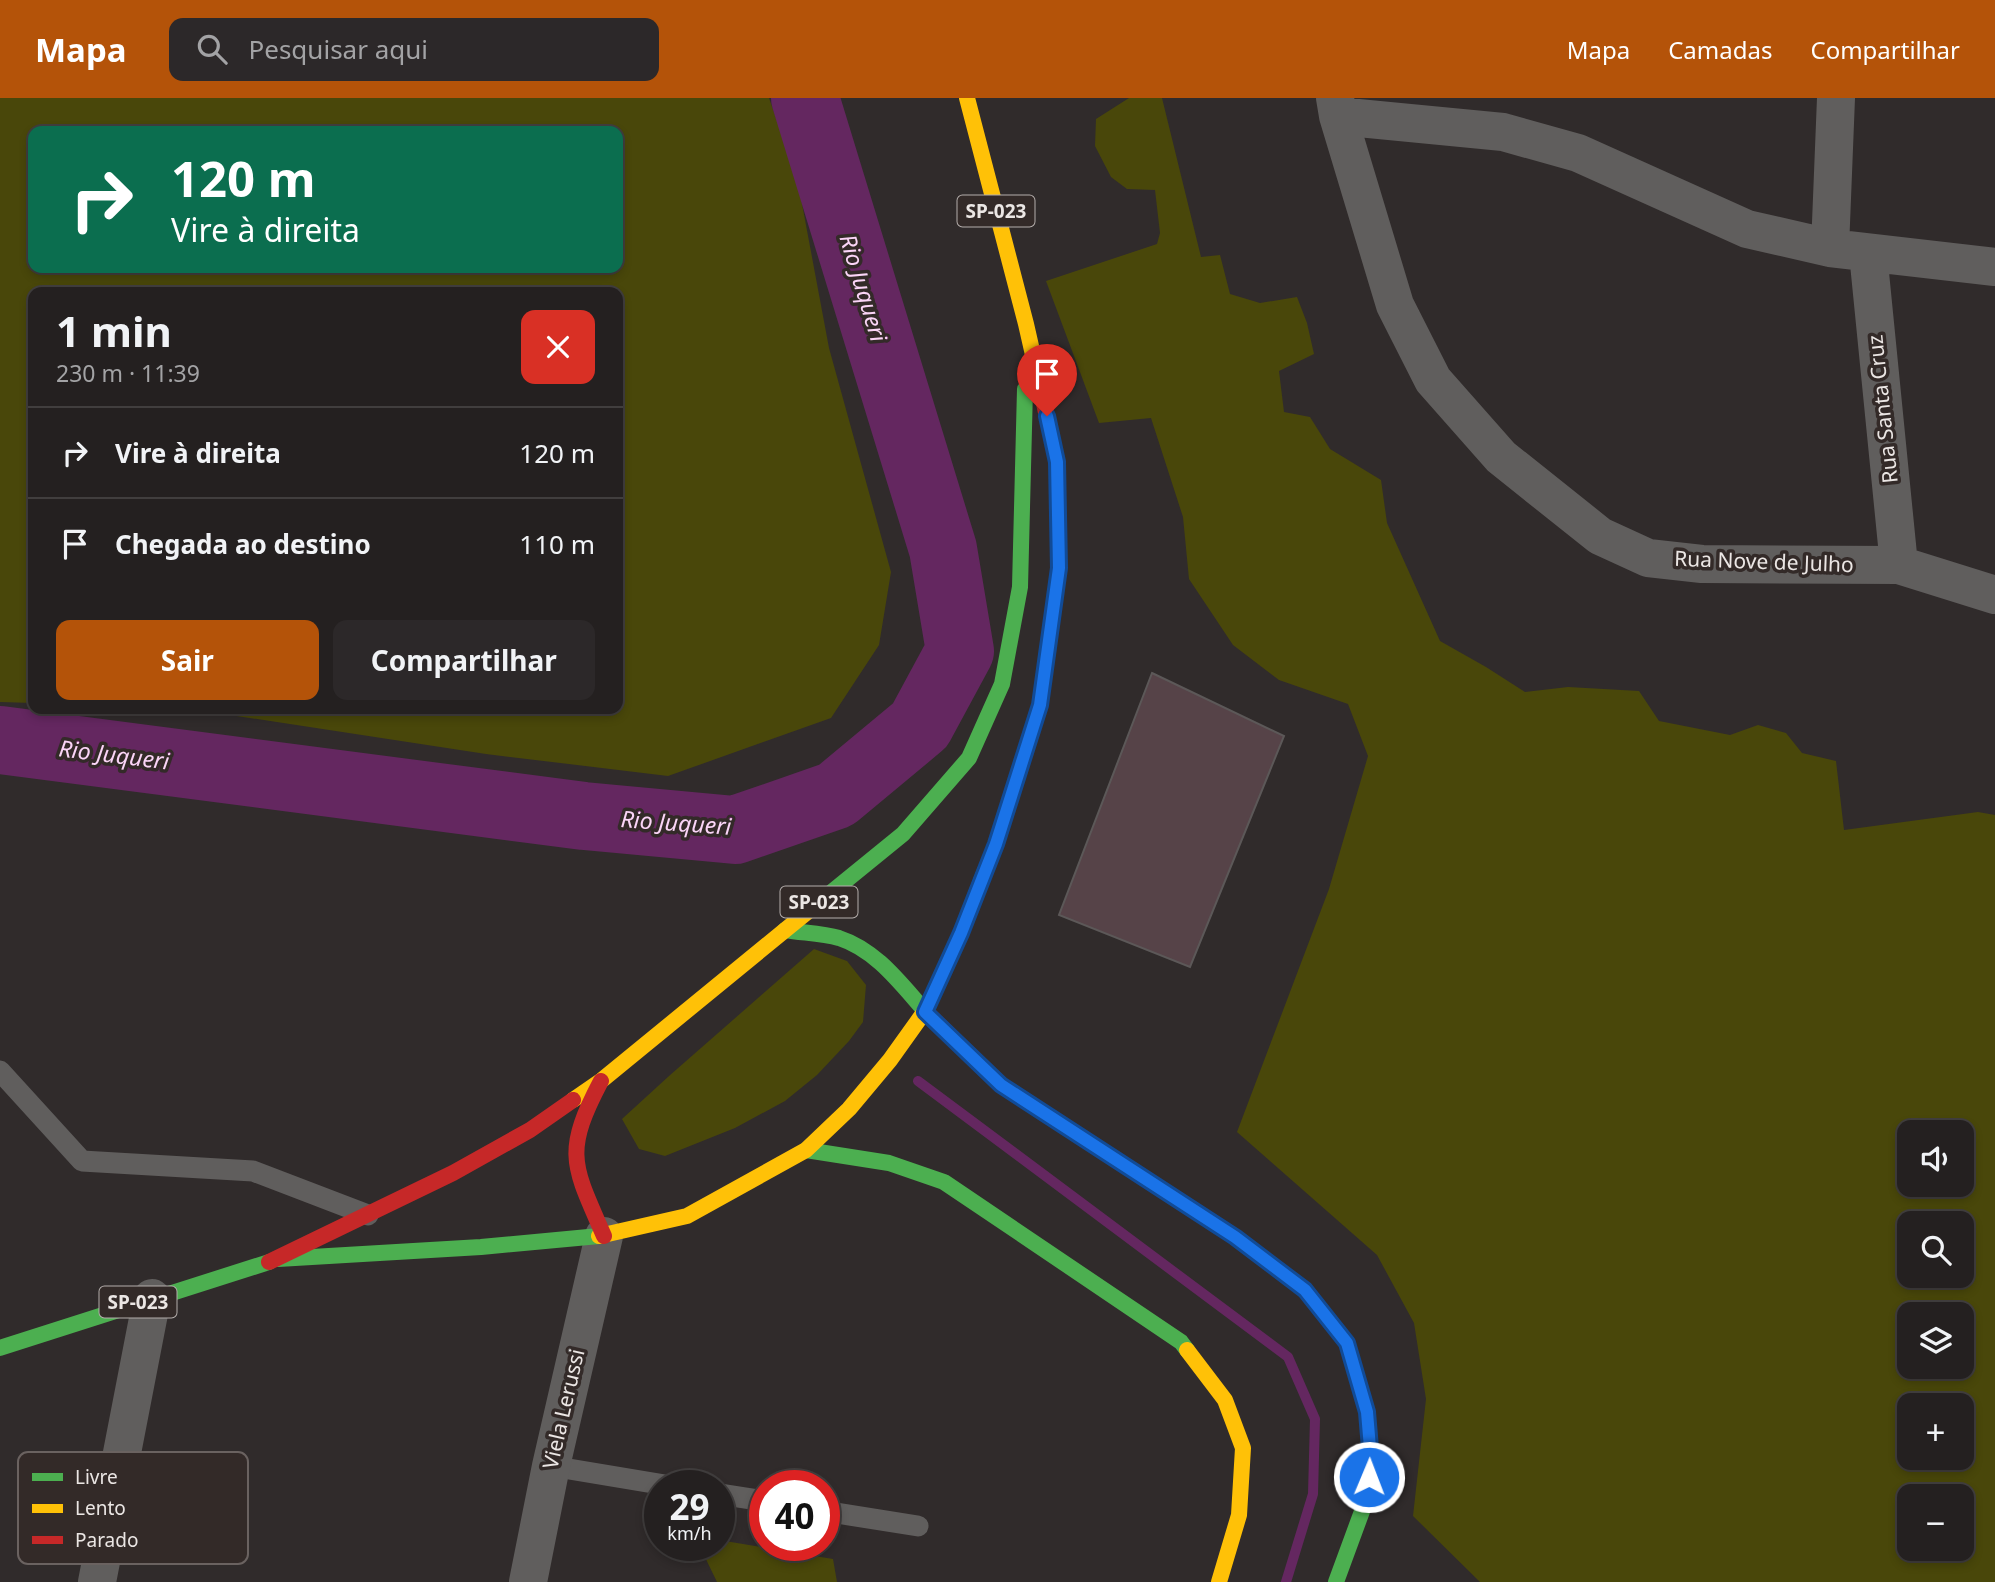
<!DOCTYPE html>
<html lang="pt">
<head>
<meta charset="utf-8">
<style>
  :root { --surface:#242020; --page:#2c2829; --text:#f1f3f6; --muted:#a3a3a5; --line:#413e3e; --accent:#b45309 }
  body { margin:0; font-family:"Noto Sans",sans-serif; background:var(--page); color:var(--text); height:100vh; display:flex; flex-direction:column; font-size:26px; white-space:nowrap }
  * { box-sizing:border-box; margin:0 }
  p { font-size:23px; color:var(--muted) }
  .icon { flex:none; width:38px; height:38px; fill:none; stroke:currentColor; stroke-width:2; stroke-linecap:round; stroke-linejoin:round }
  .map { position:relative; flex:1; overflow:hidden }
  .details { position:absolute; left:28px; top:189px; width:595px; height:427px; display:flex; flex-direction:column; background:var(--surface); border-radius:14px; box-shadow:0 4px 10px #0003,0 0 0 2px var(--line) }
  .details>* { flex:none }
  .banner { position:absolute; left:28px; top:28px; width:595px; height:147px; border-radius:14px; box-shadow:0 4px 10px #0003,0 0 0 2px var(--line); background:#0b6e4f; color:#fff; overflow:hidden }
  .buttons { position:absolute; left:1897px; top:1022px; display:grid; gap:14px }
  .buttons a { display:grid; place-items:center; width:77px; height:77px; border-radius:14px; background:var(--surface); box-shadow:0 4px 10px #0003,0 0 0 2px var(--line); font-size:35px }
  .speed { position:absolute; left:644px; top:1372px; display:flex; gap:14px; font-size:35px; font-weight:700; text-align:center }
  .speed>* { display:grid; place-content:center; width:91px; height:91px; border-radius:50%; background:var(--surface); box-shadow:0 4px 10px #0003,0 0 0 2px var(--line); line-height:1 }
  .speed small { font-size:18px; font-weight:400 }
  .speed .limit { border:10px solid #d22; background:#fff; color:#111 }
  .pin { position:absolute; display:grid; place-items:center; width:60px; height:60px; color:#fff; margin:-72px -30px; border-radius:50% 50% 50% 0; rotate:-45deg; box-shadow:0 0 7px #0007 }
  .pin .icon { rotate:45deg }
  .me { position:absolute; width:77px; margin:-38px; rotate:1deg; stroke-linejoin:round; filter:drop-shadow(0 0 5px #0008) }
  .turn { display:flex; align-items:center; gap:24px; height:147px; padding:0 28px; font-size:32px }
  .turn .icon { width:91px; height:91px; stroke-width:2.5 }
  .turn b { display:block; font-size:49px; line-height:60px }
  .round { display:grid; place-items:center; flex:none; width:74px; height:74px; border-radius:14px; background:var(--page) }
  .headline { display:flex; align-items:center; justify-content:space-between; height:119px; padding:0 28px }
  h1 { font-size:42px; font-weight:700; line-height:52px }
  .cta { display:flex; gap:14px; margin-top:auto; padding:14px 28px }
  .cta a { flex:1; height:80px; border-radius:14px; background:var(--accent); color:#fff; font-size:28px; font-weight:700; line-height:80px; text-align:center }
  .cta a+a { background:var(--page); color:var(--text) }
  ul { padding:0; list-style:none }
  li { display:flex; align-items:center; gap:21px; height:91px; padding:0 28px; border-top:2px solid var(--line) }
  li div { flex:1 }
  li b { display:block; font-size:26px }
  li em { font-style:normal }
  header { display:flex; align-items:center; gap:42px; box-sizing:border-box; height:98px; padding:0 35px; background:var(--accent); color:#fff }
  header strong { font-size:33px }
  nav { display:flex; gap:38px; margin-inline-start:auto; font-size:24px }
  .search { width:490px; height:63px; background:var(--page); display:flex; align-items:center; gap:18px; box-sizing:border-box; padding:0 24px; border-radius:14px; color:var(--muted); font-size:26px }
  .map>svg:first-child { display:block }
  .green { fill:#49470a; fill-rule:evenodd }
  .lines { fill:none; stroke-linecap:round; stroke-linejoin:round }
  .stream { stroke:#642760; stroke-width:10 }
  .river { stroke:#642760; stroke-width:68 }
  .building { fill:#564348; stroke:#5c5858; stroke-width:2 }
  .lane { stroke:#605e5d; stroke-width:21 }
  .street { stroke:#605e5d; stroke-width:38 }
  .fast { stroke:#4caf50; stroke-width:16 }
  .slow { stroke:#ffc107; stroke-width:16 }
  .jam { stroke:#c62828; stroke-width:16 }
  .route-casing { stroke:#114b97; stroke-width:18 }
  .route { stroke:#1a73e8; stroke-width:12 }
  .labels { text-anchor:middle; stroke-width:7; stroke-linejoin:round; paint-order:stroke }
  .shield { fill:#332a28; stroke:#b4aeac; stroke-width:2 }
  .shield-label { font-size:19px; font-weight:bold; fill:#ebe6e4 }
  .street-label { font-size:21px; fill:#ebe6e4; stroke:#332a28 }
  .water-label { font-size:23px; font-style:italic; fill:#fbd5f7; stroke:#332a28 }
  .key { fill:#332a28; stroke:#6a6260; stroke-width:2 }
  .key-label { font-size:19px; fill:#ebe6e4 }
</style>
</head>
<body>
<header>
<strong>Mapa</strong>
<div class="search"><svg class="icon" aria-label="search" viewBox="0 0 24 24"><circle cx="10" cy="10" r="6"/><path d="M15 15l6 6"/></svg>Pesquisar aqui</div>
<nav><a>Mapa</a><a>Camadas</a><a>Compartilhar</a></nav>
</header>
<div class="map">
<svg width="1995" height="1484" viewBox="0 0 1995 1484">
  <rect width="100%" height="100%" fill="#302b2b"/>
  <path class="green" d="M0 0H769L797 79 829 250 891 474 879 547 831 620 668 678 486 656 191 611H618V194H33V605L0 604ZM33 33H618V170H33Z
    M1129 0H1162L1201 159 1220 157 1230 196 1260 205 1297 199 1307 225 1314 256 1279 273 1284 314 1310 319 1330 351 1381 382 1387 425 1440 543 1486 569 1525 594 1568 589 1639 593 1659 623 1730 637 1758 627 1786 635 1802 655 1836 663 1844 732 1978 714 1995 717V1484H1480L1413 1418 1426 1301 1414 1225 1377 1157 1237 1034 1329 791 1368 658 1348 606 1279 582 1233 547 1189 481 1183 419 1151 320 1099 325 1046 183 1157 146 1160 135 1155 92 1127 91 1111 79 1095 48 1096 21ZM1909 1034H1962V1087H1909ZM1909 1125H1962V1178H1909ZM1909 1216H1962V1269H1909ZM1909 1307H1962V1360H1909ZM1909 1398H1962V1451H1909Z
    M814 851 847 863 866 887 863 924 849 943 817 977 785 1003 735 1030 665 1058 639 1051 622 1021 669 978Z
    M719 1442 833 1461 837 1484H717L699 1447H719Z"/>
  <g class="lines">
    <path class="stream" d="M918 983 1288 1259 1315 1321 1313 1396 1286 1484"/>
    <path class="river" d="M0 642 584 718 735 732 836 697 920 627 960 553 943 451 805 0"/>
  </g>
  <path class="building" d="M1152 575 1284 638 1190 869 1059 817Z"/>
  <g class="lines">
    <path class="lane" d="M0 973 82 1063 253 1073 368 1117
      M551 1368 671 1388
      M719 1396 765 1403
      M824 1413 918 1428"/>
    <path class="street" d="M1335 0 1338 18 1395 207 1433 282 1501 359 1600 438 1648 460 1702 466 1899 467 1995 497
      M1338 18 1503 34 1578 55 1747 131 1830 150 1995 169
      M1830 150 1836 0
      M1868 155 1899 467
      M97 1484 152 1200
      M528 1484 551 1368 604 1138"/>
    <path class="fast" d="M817 806 903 736 969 660 1002 586 1020 489 1025 291
      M785 832C803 835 822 835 839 840 876 852 900 885 925 913
      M806 1052 889 1065 944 1084 1181 1244 1187 1252
      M278 1161 481 1149 599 1138
      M1306 1193 1347 1245 1367 1314 1371 1362 1368 1397 1336 1484
      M0 1250 269 1164"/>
    <path class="slow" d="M967 0 1026 226 1041 292
      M573 1002 602 982 817 806
      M599 1138 687 1118 806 1052 849 1011 890 962 925 913 961 835 985 773
      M1187 1252 1225 1302 1243 1350 1239 1417 1219 1484"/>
    <path class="jam" d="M985 773 996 746 1040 607 1059 470 1057 364 1041 292
      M925 913 1001 987 1235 1139 1306 1193
      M601 983C563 1055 573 1067 604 1138
      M269 1164 453 1075 530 1032 573 1002"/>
  </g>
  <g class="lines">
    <defs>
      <path id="route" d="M1047 318 1057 364 1059 470 1040 607 996 746 961 835 925 914 1001 987 1235 1139 1305 1192 1347 1245 1367 1314 1371 1362 1369 1379"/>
    </defs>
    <use href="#route" class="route-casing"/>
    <use href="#route" class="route"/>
  </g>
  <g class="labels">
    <g class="shield">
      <rect x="957.5" y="97.5" width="77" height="31" rx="5"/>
      <rect x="780.5" y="788.5" width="77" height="31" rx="5"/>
      <rect x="99.5" y="1188.5" width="77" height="31" rx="5"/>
    </g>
    <g class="shield-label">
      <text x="996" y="120">SP-023</text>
      <text x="819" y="811">SP-023</text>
      <text x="138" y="1211">SP-023</text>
    </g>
    <g class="street-label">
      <text transform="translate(1883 311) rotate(-96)" y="7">Rua Santa Cruz</text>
      <text transform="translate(1764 464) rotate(2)" y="7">Rua Nove de Julho</text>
      <text transform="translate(564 1311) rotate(-77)" y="7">Viela Lerussi</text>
    </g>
    <g class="water-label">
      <text transform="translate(863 190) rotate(73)" y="8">Rio Juqueri</text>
      <text transform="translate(114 657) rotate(7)" y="8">Rio Juqueri</text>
      <text transform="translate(676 725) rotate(4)" y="8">Rio Juqueri</text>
    </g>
  </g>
  <rect x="18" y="1354" width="230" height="112" rx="10" class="key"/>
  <rect x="32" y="1375" width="31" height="8" fill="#4caf50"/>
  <rect x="32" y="1406" width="31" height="9" fill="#ffc107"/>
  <rect x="32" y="1438" width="31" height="8" fill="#c62828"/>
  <g class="key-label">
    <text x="75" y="1386">Livre</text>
    <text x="75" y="1417">Lento</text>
    <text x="75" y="1449">Parado</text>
  </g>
</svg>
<div class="buttons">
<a><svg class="icon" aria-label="sound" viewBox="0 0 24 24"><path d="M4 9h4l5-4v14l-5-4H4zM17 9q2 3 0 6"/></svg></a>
<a><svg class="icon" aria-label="search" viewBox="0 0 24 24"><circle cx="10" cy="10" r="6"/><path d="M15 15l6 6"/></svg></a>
<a><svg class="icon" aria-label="layers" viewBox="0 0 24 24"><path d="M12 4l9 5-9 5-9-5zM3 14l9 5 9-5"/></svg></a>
<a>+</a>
<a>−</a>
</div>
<div class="speed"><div>29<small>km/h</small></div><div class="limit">40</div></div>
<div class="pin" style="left:1047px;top:318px;background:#d93025"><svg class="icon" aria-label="arrive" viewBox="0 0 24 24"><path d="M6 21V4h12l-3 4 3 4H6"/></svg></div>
<svg class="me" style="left:1369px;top:1379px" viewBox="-20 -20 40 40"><circle r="17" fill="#1a73e8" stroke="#fff" stroke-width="3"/><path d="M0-11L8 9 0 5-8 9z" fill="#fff"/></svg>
<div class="banner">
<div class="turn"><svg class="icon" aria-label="right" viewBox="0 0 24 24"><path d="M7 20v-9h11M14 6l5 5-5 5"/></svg><div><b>120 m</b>Vire à direita</div></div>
</div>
<section class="details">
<div class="headline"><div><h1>1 min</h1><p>230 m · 11:39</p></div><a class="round" style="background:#d93025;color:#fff"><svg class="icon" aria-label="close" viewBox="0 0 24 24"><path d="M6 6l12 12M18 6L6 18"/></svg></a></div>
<ul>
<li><svg class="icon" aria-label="right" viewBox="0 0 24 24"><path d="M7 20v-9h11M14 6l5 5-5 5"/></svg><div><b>Vire à direita</b></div><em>120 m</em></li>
<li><svg class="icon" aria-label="arrive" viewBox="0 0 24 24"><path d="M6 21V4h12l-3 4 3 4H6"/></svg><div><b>Chegada ao destino</b></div><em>110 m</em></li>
</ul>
<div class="cta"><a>Sair</a><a>Compartilhar</a></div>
</section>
</div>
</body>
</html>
